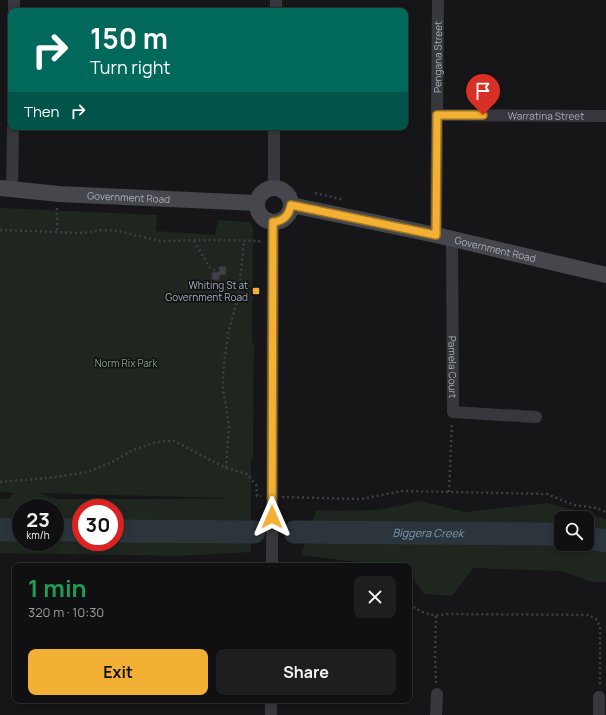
<!DOCTYPE html>
<html lang="en">
<head>
<meta charset="utf-8">
<style>
  :root { --surface:#101012; --page:#1e1e20; --text:#f1f3f6; --muted:#9c9d9f; --line:#303032; --accent:#f2b134 }
  body { margin:0; font-family:Manrope,sans-serif; background:var(--page); color:var(--text); height:100vh; display:flex; flex-direction:column; font-size:15px; white-space:nowrap }
  * { box-sizing:border-box; margin:0 }
  p { font-size:13px; color:var(--muted) }
  .icon { flex:none; width:22px; height:22px; fill:none; stroke:currentColor; stroke-width:2; stroke-linecap:round; stroke-linejoin:round }
  .map { position:relative; flex:1; overflow:hidden }
  .panel { position:absolute; left:12px; top:563px; width:400px; height:140px; display:flex; flex-direction:column; background:var(--surface); border-radius:8px; box-shadow:0 2px 6px #0003,0 0 0 1px var(--line) }
  .panel>* { flex:none }
  .guide { position:absolute; left:8px; top:8px; width:400px; height:122px; border-radius:8px; box-shadow:0 2px 6px #0003,0 0 0 1px var(--line); background:#00695c; color:#fff; overflow:hidden }
  .controls { position:absolute; left:554px; top:511px; display:grid; gap:8px }
  .controls a { display:grid; place-items:center; width:40px; height:40px; border-radius:8px; background:var(--surface); box-shadow:0 2px 6px #0003,0 0 0 1px var(--line); font-size:20px }
  .speed { position:absolute; left:12px; top:499px; display:flex; gap:8px; font-size:20px; font-weight:700; text-align:center }
  .speed>* { display:grid; place-content:center; width:52px; height:52px; border-radius:50%; background:var(--surface); box-shadow:0 2px 6px #0003,0 0 0 1px var(--line); line-height:1 }
  .speed small { font-size:10px; font-weight:400 }
  .speed .limit { border:6px solid #d22; background:#fff; color:#111 }
  .pin { position:absolute; display:grid; place-items:center; width:34px; height:34px; color:#fff; margin:-41px -17px; border-radius:50% 50% 50% 0; rotate:-45deg; box-shadow:0 0 4px #0007 }
  .pin .icon { rotate:45deg }
  .me { position:absolute; width:44px; margin:-22px; rotate:0deg; stroke-linejoin:round; filter:drop-shadow(0 0 3px #0008) }
  .turn { display:flex; align-items:center; gap:14px; height:84px; padding:0 16px; font-size:18px }
  .turn .icon { width:52px; height:52px; stroke-width:2.5 }
  .turn b { display:block; font-size:28px; line-height:34px }
  .then { display:flex; align-items:center; height:38px; padding:0 16px; background:#0003; gap:8px; font-size:15px }
  .round { display:grid; place-items:center; flex:none; width:42px; height:42px; border-radius:8px; background:var(--page) }
  .overview { display:flex; align-items:center; justify-content:space-between; height:68px; padding:0 16px }
  h1 { font-size:24px; font-weight:700; line-height:30px; color:#1e9e55 }
  .button { display:flex; gap:8px; margin-top:auto; padding:8px 16px }
  .button a { flex:1; height:46px; border-radius:8px; background:var(--accent); color:#111; font-size:16px; font-weight:700; line-height:46px; text-align:center }
  .button a+a { background:var(--page); color:var(--text) }
  .map>svg:first-child { display:block }
  .green { fill:#1e261f; fill-rule:evenodd }
  .lines { fill:none; stroke-linecap:round; stroke-linejoin:round }
  .river { stroke:#2c353c; stroke-width:23 }
  .building { fill:#404145; stroke:#303034 }
  .path { stroke:#3d3f44; stroke-width:2.5; stroke-dasharray:2 3; stroke-linecap:butt }
  .minor { stroke:#37383d; stroke-width:12 }
  .secondary { stroke:#45474d; stroke-width:16 }
  .route-casing { stroke:#9d7322; stroke-width:10 }
  .route { stroke:#f2b134; stroke-width:7 }
  .poi-dot { fill:#f2b134; stroke:#111113; stroke-width:1.5 }
  .labels { text-anchor:middle; stroke-width:3; stroke-linejoin:round; paint-order:stroke }
  .street-label { font-size:10px; fill:#a8adb8; stroke:#111113 }
  .poi-label { font-size:10px; fill:#a8adb8; stroke:#111113; text-anchor:end }
  .park-label { font-size:10px; fill:#7fa381; stroke:#111113 }
  .water-label { font-size:11px; font-style:italic; fill:#7f9bb3; stroke:#111113 }
</style>
</head>
<body>
<div class="map">
<svg width="606" height="715" viewBox="0 0 606 715">
  <rect width="100%" height="100%" fill="#161618"/>
  <path class="green" d="M0 208 157 215 156 231 215 235 218 220 249 222 253 227 252 344 254 341 253 457 251 458V552L178 556 0 553V498L8 499 14 493 0 492ZM41 494V493L225 498 224 499H57ZM21 508H55V542H21ZM81 508H115V542H81Z
    M420 501 465 512 547 503 606 519V582H592L561 571 473 568 452 596 424 594 409 573V566H388L301 555 316 511 377 510ZM561 518H587V544H561Z"/>
  <g class="lines">
    <g class="river">
      <path d="M0 530H21"/>
      <path d="M55 530H81"/>
      <path d="M115 531 254 532"/>
      <path id="s1" d="M295 532 551 534 561 535"/>
      <path d="M587 538 606 541"/>
    </g>
  </g>
  <path class="building" d="M219 266 226 267V275H220L219 280H212V272H219Z"/>
  <g class="lines">
    <path class="path" d="M315 193 344 200
      M57 208V233
      M0 230 82 233 102 230 118 231 159 241 218 240 259 241V244
      M194 241 210 268 217 271
      M226 468 229 425 223 389V374L228 333 239 294 244 241
      M0 482 49 478 88 472 112 462 133 450 156 442 174 441 226 468 247 474 256 485 257 496H261
      M449 492 452 423
      M282 497 361 499 403 491 547 494 574 505 597 508 606 512
      M409 604C423 613 429 617 447 614L589 615 596 619 600 627V687
      M436 616 435 655 436 683"/>
    <g class="minor">
      <path d="M14 11V0"/>
      <path d="M276 11V0"/>
      <path id="s2" d="M437 115 606 116"/>
      <path d="M274 188V127"/>
      <path d="M12 189 13 127"/>
      <path id="s3" d="M436 235 438 0"/>
      <path id="s4" d="M452 239 453 412 536 417"/>
      <path d="M272 566 273 222"/>
      <path d="M271 715V700"/>
      <path d="M436 715 437 694"/>
      <path d="M599 715V697"/>
    </g>
    <g class="secondary">
      <circle cx="274" cy="205" r="17"/>
      <path id="s5" d="M0 188 59 194 257 203"/>
      <path id="s6" d="M291 205 436 235 606 275"/>
    </g>
  </g>
  <g class="lines">
    <defs>
      <path id="route" d="M272 517 273 222C284 221 289 215 291 205L436 235 437 115H483"/>
    </defs>
    <use href="#route" class="route-casing"/>
    <use href="#route" class="route"/>
  </g>
  <rect class="poi-dot" x="252" y="287" width="8" height="8" rx="2"/>
  <g class="labels">
    <g class="street-label">
      <text dy="4" stroke="none"><textPath href="#s3" startOffset="178">Pengana Street</textPath></text>
      <text dy="4" stroke="none"><textPath href="#s2" startOffset="109">Warratina Street</textPath></text>
      <text dy="4" stroke="none"><textPath href="#s5" startOffset="129">Government Road</textPath></text>
      <text dy="4" stroke="none"><textPath href="#s6" startOffset="209">Government Road</textPath></text>
      <text dy="4" stroke="none"><textPath href="#s4" startOffset="128">Pamela Court</textPath></text>
    </g>
    <g class="poi-label">
      <text x="248" y="289">Whiting St at<tspan x="248" dy="12">Government Road</tspan></text>
    </g>
    <g class="park-label">
      <text x="126" y="367">Norm Rix Park</text>
    </g>
    <g class="water-label">
      <text dy="4" stroke="none"><textPath href="#s1" startOffset="133">Biggera Creek</textPath></text>
    </g>
  </g>
</svg>
<div class="controls">
<a><svg class="icon" aria-label="search" viewBox="0 0 24 24"><circle cx="10" cy="10" r="6"/><path d="M15 15l6 6"/></svg></a>
</div>
<div class="speed"><div>23<small>km/h</small></div><div class="limit">30</div></div>
<div class="pin" style="left:483px;top:115px;background:#d93025"><svg class="icon" aria-label="arrive" viewBox="0 0 24 24"><path d="M6 21V4h12l-3 4 3 4H6"/></svg></div>
<svg class="me" style="left:272px;top:517px" viewBox="-20 -20 40 40"><path d="M0-17L14 15 0 8-14 15z" fill="#f2b134" stroke="#fff" stroke-width="4"/></svg>
<div class="guide">
<div class="turn"><svg class="icon" aria-label="right" viewBox="0 0 24 24"><path d="M7 20v-9h11M14 6l5 5-5 5"/></svg><div><b>150 m</b>Turn right</div></div>
<div class="then">Then<svg class="icon" aria-label="right" viewBox="0 0 24 24"><path d="M7 20v-9h11M14 6l5 5-5 5"/></svg></div>
</div>
<section class="panel">
<div class="overview"><div><h1>1 min</h1><p>320 m · 10:30</p></div><a class="round"><svg class="icon" aria-label="close" viewBox="0 0 24 24"><path d="M6 6l12 12M18 6L6 18"/></svg></a></div>
<div class="button"><a>Exit</a><a>Share</a></div>
</section>
</div>
</body>
</html>
